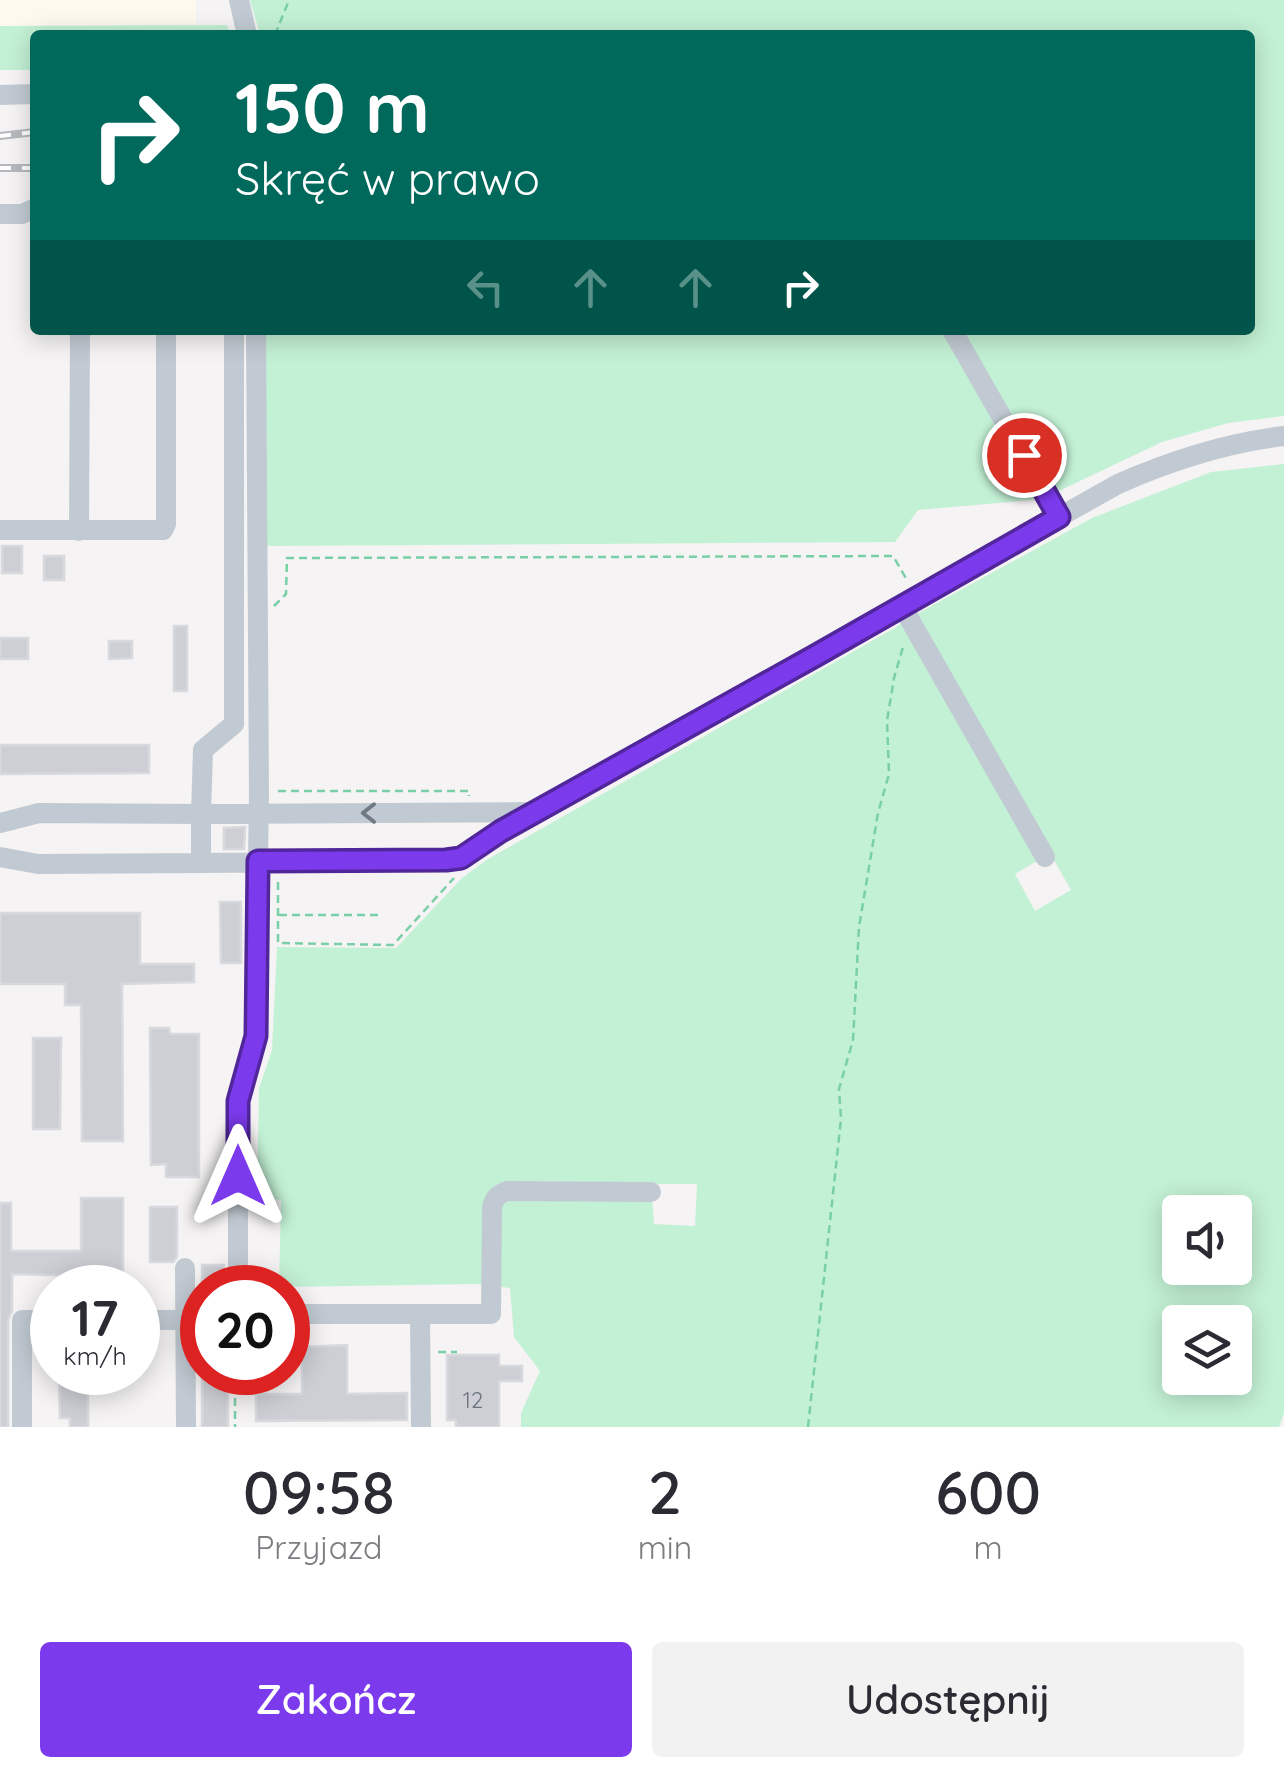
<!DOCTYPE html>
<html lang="pl">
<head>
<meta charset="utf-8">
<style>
  :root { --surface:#fff; --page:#f2f2f3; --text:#2b2b33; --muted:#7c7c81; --accent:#7c3aed }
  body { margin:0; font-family:Quicksand,sans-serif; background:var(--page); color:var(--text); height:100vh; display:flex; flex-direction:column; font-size:38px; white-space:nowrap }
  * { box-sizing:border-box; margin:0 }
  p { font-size:32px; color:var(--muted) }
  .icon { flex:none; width:55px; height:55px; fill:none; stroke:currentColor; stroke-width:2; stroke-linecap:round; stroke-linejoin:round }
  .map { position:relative; height:1427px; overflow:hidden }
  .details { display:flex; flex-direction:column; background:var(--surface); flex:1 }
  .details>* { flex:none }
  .top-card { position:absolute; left:30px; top:30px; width:1225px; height:305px; border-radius:10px; box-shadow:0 5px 25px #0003; background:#00695c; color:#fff; overflow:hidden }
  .controls { position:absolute; left:1162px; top:1195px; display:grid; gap:20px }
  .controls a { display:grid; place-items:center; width:90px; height:90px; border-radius:10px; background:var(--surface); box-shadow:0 5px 25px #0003; font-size:50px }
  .speed { position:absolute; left:30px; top:1265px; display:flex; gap:20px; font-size:50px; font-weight:700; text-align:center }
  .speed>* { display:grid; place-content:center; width:130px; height:130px; border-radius:50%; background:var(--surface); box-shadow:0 5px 25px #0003; line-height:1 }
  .speed small { font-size:25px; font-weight:400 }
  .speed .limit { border:15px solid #d22; background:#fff; color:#111 }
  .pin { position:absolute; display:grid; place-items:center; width:85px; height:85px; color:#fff; margin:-42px; border:5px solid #fff; border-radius:50%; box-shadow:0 2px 10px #0007 }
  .me { position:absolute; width:110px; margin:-55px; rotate:0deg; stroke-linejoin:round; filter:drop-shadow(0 0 8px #0008) }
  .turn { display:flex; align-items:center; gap:35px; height:210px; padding:0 40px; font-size:45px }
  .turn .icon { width:130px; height:130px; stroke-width:2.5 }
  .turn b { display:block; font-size:70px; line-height:85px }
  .lanes { display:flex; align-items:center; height:95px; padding:0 40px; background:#0003; justify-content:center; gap:50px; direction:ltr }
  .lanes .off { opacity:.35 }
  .eta { display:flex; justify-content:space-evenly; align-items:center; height:170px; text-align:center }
  .eta b { font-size:60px; font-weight:600; line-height:70px }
  .primary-button { display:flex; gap:20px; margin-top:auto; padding:20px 40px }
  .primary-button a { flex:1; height:115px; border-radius:10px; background:var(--accent); color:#fff; font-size:40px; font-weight:600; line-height:115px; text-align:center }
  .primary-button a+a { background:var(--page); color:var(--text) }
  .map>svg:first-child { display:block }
  .commercial { fill:#fdf9ef }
  .green { fill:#c3f1d5; fill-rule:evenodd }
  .building { fill:#cdcfd5; stroke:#d7d9de; stroke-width:2.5 }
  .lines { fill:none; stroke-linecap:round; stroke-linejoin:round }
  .path { stroke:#7ad0a6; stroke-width:2.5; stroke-dasharray:8 5; stroke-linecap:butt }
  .minor { stroke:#c1cad2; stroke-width:20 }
  .rail-casing { stroke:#b5b8bd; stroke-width:8 }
  .rail { stroke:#fff; stroke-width:4; stroke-dasharray:11; stroke-linecap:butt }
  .oneway { stroke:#6e7983 }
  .route-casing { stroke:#51269a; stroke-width:25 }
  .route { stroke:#7c3aed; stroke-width:18 }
  .labels { text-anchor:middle; stroke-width:8; stroke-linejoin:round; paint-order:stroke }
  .number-label { font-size:22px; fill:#6b747e }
</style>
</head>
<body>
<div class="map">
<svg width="1284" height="1427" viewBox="0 0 1284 1427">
  <rect width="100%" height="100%" fill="#f5f3f3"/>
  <path class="commercial" d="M0 0H196V24L0 26Z"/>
  <path class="green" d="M250 0H1284V416L1228 423 1162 442 1042 499 918 510 895 542 265 546V330H1250V35H260Z
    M227 25 231 35H35V70H0V26Z
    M1284 464V1413L1279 1427H521V1413L540 1371 514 1337 510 1288 477 1284 279 1287 281 1201 257 1193 259 1088 272 1050 277 947 396 948 462 878 488 859 893 629 915 615 1092 518 1211 472ZM1050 853 1071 890 1035 911 1015 874ZM651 1184H697L695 1226 654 1224ZM1180 1212H1235V1268H1180ZM1180 1322H1235V1378H1180Z"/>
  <path class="building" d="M2 546H22V573H2Z
    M44 556H64V580H44Z
    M174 626H187V691H174Z
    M0 638H28V659H0Z
    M109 641H132V658L109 659Z
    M0 745H149V773L0 774Z
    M245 827 244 849H224V828Z
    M220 902H241V963H221Z
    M0 913H140V964H194V982L122 984 123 1141H82L81 1005H65V984H0Z
    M150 1028H169L170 1034H199V1177H166V1164L151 1165Z
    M33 1038H61L60 1129H33Z
    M81 1198H123V1277L12 1274V1311L8 1320V1427H0V1203H11V1251H81Z
    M150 1207H177V1257L173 1262H150Z
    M202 1265H224V1288H202Z
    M347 1345V1394L407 1393V1420L256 1421V1394H302V1347Z
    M447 1355H499V1366H522V1381H499V1427H456V1420H447Z
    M59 1372H88V1427H70V1418H60Z
    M202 1372H228V1427H202Z"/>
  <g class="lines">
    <path class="path" d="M275 35 289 0
      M274 606 286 594 287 558 893 556 907 580
      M278 791H469V796
      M278 882V943L393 945 454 878
      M279 915H378
      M438 1352H457
      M235 1372V1427
      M808 1427 841 1119 839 1089 853 1040 859 927 878 813 889 774 887 721 894 678 903 647"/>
    <path class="minor" d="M239 0 247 35
      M0 95 35 94
      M0 214H22L35 208
      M234 330V724L203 750 201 814 531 812
      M952 330 1059 517
      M0 530H163L166 524V330
      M79 531 80 330
      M902 606 1045 857
      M0 823 39 813 201 814V863L38 864 0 857
      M201 863 446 861 461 858 501 831 1118 484C1172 460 1225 443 1284 436
      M185 1268 186 1427
      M238 1288V1101L255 1037 257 934 259 793 256 330
      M288 1314H491L492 1208C494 1198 497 1195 507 1191L651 1192
      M420 1314 421 1427
      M138 1320H185
      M22 1427V1320H52"/>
    <defs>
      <path id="rail" d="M0 136 35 132
        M0 168H35"/>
    </defs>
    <use href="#rail" class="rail-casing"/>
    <use href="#rail" class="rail"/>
  </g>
  <defs><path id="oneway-chevron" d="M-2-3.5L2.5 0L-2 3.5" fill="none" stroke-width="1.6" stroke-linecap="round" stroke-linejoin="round" transform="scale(2.5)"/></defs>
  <use class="oneway" href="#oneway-chevron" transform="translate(369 813) rotate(180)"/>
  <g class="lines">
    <defs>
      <path id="route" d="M238 1176V1101L256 1036 258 861 446 860 461 858 501 831 815 656 1059 517 1024 455"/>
    </defs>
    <use href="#route" class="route-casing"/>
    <use href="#route" class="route"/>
  </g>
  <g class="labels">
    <g class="number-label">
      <text x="473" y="1408">12</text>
    </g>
  </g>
</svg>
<div class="controls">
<a><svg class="icon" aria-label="sound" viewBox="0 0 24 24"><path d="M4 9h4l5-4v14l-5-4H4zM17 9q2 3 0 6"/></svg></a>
<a><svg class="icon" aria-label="layers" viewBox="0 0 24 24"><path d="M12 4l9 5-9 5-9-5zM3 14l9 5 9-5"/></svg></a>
</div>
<div class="speed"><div>17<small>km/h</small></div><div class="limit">20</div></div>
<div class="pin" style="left:1024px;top:455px;background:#d93025"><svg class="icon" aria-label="arrive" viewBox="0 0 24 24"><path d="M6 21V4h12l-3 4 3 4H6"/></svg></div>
<svg class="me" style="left:238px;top:1176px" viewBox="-20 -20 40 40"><path d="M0-17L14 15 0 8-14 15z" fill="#7c3aed" stroke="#fff" stroke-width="4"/></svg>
<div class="top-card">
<div class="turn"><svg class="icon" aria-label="right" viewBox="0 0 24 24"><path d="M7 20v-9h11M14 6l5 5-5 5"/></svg><div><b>150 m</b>Skręć w prawo</div></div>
<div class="lanes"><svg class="icon off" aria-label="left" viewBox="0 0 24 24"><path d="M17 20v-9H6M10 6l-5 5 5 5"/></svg><svg class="icon off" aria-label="ahead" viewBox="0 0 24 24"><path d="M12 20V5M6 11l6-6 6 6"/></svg><svg class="icon off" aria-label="ahead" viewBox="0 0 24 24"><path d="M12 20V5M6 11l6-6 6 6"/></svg><svg class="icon" aria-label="right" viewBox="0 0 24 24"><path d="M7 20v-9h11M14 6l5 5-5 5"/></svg></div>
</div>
</div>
<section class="details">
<div class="eta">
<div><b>09:58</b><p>Przyjazd</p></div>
<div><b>2</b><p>min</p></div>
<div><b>600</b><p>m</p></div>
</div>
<div class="primary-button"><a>Zakończ</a><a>Udostępnij</a></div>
</section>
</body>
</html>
